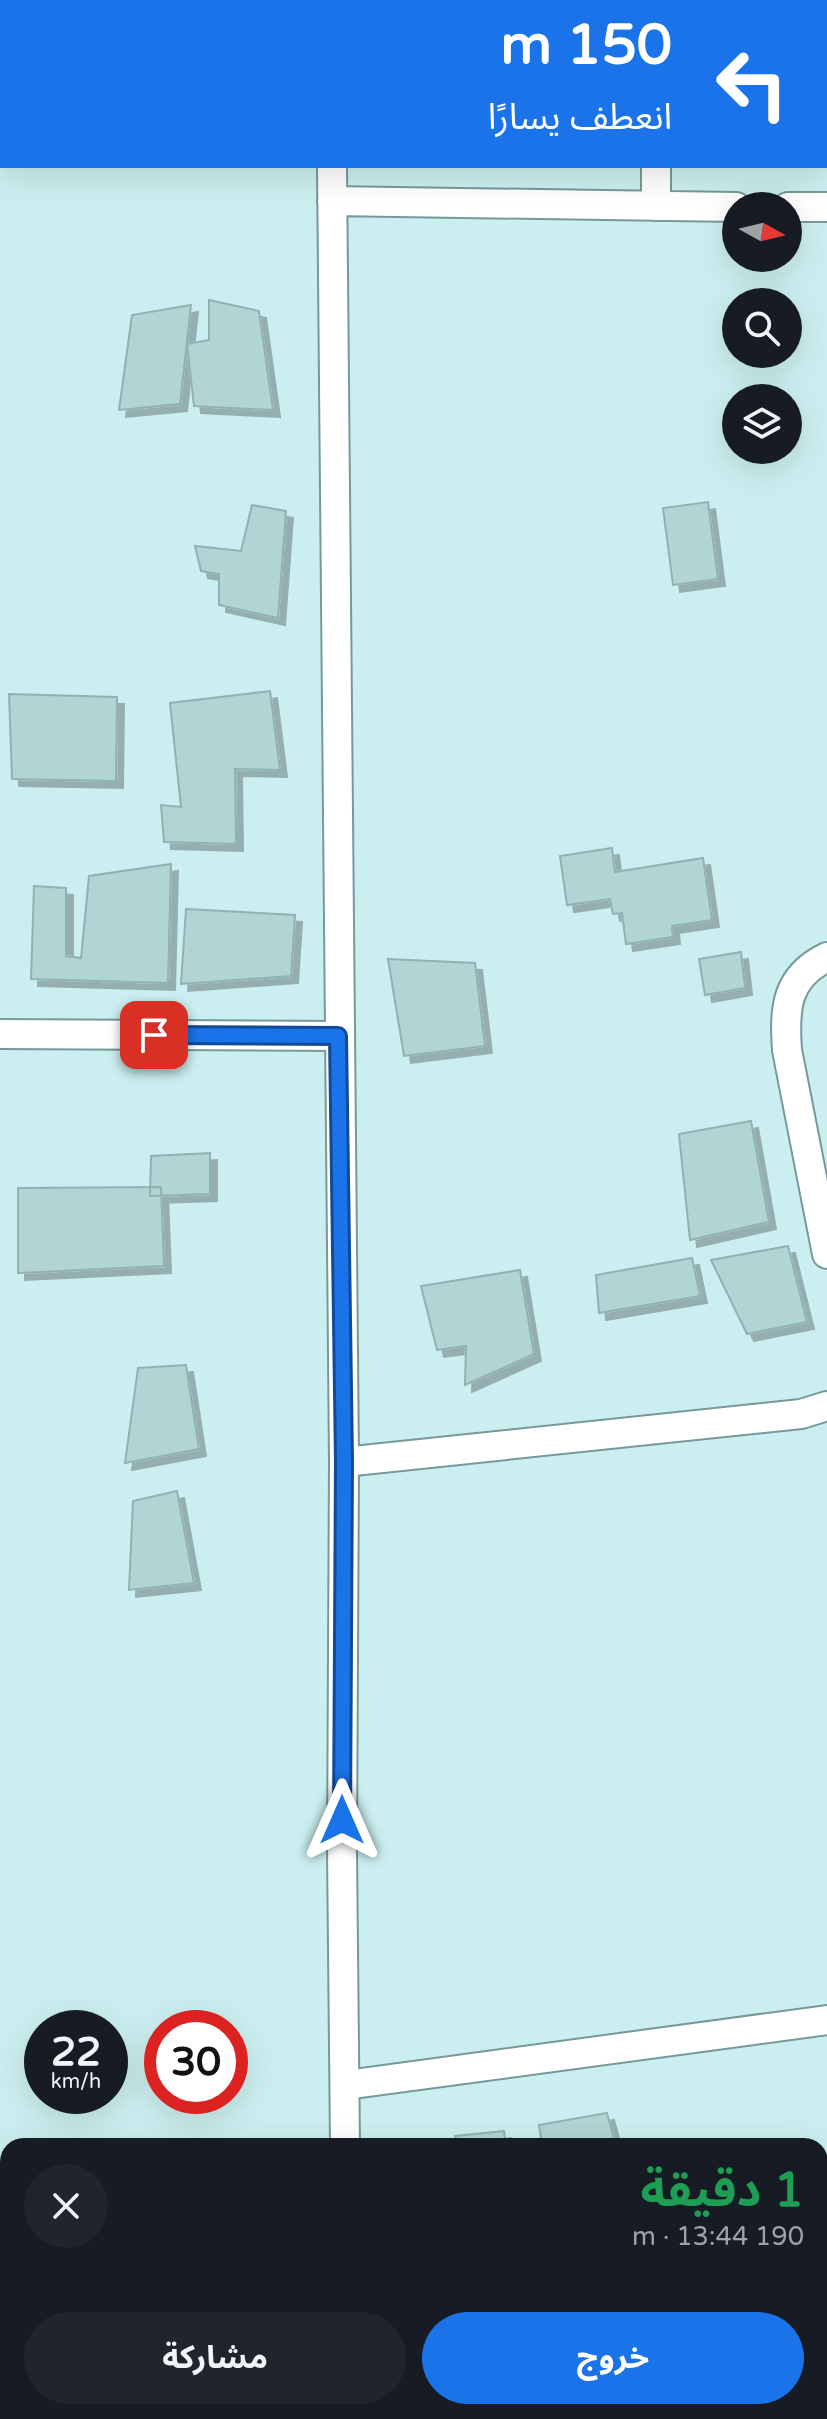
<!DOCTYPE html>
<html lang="ar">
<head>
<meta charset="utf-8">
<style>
  :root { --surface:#171b24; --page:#20242c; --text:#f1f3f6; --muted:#9ea1a6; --accent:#1a73e8 }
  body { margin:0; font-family:"Varela Round","Noto Sans Arabic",sans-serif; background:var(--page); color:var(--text); direction:rtl; height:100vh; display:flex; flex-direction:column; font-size:30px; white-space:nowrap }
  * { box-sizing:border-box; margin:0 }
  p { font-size:26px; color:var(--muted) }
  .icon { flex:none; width:44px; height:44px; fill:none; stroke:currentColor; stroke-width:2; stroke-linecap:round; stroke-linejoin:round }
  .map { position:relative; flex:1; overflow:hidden; direction:ltr }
  .drawer { position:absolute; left:0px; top:2138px; width:828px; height:282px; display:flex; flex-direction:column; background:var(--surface); border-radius:24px 24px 0 0; box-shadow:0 8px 32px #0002; direction:rtl }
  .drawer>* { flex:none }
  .top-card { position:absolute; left:0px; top:0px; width:828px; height:168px; box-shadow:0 8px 32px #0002; direction:rtl; background:#1a73e8; color:#fff; overflow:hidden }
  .needle { width:52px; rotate:98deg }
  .tools { position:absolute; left:722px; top:192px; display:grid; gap:16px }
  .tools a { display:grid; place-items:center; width:80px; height:80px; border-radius:50%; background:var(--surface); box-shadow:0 8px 32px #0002; font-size:40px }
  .speed { position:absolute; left:24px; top:2010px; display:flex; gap:16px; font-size:40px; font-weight:700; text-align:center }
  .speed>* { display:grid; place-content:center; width:104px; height:104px; border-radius:50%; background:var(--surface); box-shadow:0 8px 32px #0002; line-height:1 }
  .speed small { font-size:20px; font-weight:400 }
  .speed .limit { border:12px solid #d22; background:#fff; color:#111 }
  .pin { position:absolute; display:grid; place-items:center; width:68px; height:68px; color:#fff; margin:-34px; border-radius:16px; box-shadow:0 4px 12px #0006 }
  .me { position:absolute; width:88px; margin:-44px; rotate:0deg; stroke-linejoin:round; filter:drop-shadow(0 0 6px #0008) }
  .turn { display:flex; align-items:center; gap:28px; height:168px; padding:0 24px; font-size:36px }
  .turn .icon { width:104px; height:104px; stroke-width:2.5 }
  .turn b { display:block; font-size:56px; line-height:68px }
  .round { display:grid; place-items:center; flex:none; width:84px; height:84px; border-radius:42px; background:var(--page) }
  .summary { display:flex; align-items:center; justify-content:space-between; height:136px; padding:0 24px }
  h1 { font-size:48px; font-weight:700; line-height:60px; color:#1e9e55 }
  .primary-button { display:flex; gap:16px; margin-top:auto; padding:16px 24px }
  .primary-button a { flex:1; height:92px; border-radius:48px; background:var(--accent); color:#fff; font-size:32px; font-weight:700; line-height:92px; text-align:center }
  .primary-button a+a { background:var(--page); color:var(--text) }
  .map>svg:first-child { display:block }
  .building { fill:#b1d4d5; stroke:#90b2b3; stroke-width:2; filter:url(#shadow) }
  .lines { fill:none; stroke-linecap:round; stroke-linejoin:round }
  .street-casing { stroke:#77999a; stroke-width:32 }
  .street { stroke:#fff; stroke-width:28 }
  .route-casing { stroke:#114b97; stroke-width:20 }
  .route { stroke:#1a73e8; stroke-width:14 }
</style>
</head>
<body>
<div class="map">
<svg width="827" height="2419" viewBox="0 0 827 2419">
  <defs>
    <filter id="shadow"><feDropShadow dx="7" dy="7" stdDeviation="0" flood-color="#0004"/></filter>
  </defs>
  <rect width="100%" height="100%" fill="#cbeff0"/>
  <path class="building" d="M209 300 259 311 273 410 194 406 187 344 209 340Z
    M191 305 180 404 119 410 132 315Z
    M708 502 718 579 673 585 663 508Z
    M252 505 286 511 278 618 219 605V574L201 571 195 546 241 551Z
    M270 691 280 770 235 769 236 844 164 842 161 805 181 807 170 703Z
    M9 694 117 697 116 781 12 779Z
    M612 848 615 872 703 858 712 920 672 926 673 937 626 944 622 913 613 914 610 899 567 905 560 856Z
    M171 864 168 983 31 979 34 886 66 888V956L81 958 89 876Z
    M186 909 295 915 291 976 181 984Z
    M741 952 745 988 705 995 699 959Z
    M388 959 475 963 485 1046 404 1056Z
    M751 1121 769 1222 690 1240 679 1134Z
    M210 1153V1194L150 1196 151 1156Z
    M161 1187 164 1266 18 1273V1188Z
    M788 1246 807 1322 747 1334 711 1260Z
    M692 1258 700 1296 599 1313 596 1275Z
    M520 1270 534 1354 465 1385 466 1346 437 1350 421 1286Z
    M186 1365 199 1449 125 1463 138 1368Z
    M177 1491 194 1583 129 1590 133 1501Z
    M607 2113 616 2146H542L539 2125Z
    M504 2131 506 2146H454L455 2136Z
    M509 2412H598L564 2419H510Z"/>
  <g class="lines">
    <defs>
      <path id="street" d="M335 2V0
        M657 2V0
        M332 166 344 1462 342 1850 345 2146
        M332 201 736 207
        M656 206V166
        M788 207H827
        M827 957C786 977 784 1008 787 1050L827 1254
        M0 1034 338 1036
        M344 1462 801 1414 827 1406
        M346 2085 827 2020
        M345 2412V2419"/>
    </defs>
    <use href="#street" class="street-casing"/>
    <use href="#street" class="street"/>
  </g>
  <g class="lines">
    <defs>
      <path id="route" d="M154 1035 338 1036 344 1462 342 1820"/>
    </defs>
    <use href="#route" class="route-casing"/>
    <use href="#route" class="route"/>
  </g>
</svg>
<div class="tools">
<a><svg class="needle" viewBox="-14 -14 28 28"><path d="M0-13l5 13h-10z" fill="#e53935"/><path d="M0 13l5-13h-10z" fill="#9ea1a6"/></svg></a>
<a><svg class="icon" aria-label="search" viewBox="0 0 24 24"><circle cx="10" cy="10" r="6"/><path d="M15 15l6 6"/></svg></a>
<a><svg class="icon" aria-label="layers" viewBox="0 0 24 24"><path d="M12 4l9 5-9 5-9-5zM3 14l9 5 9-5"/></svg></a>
</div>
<div class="speed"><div>22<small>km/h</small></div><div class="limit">30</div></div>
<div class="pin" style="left:154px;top:1035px;background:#d93025"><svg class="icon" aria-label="arrive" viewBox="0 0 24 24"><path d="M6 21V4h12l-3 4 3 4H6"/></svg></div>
<svg class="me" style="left:342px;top:1820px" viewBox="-20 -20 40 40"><path d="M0-17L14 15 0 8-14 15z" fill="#1a73e8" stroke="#fff" stroke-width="4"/></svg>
<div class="top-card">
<div class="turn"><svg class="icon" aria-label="left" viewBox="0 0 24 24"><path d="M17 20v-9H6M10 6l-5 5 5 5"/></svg><div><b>150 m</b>انعطف يسارًا</div></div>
</div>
<section class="drawer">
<div class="summary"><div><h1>1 دقيقة</h1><p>190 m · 13:44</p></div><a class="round"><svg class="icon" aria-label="close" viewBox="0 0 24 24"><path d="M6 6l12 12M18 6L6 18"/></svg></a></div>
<div class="primary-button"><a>خروج</a><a>مشاركة</a></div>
</section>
</div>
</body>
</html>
